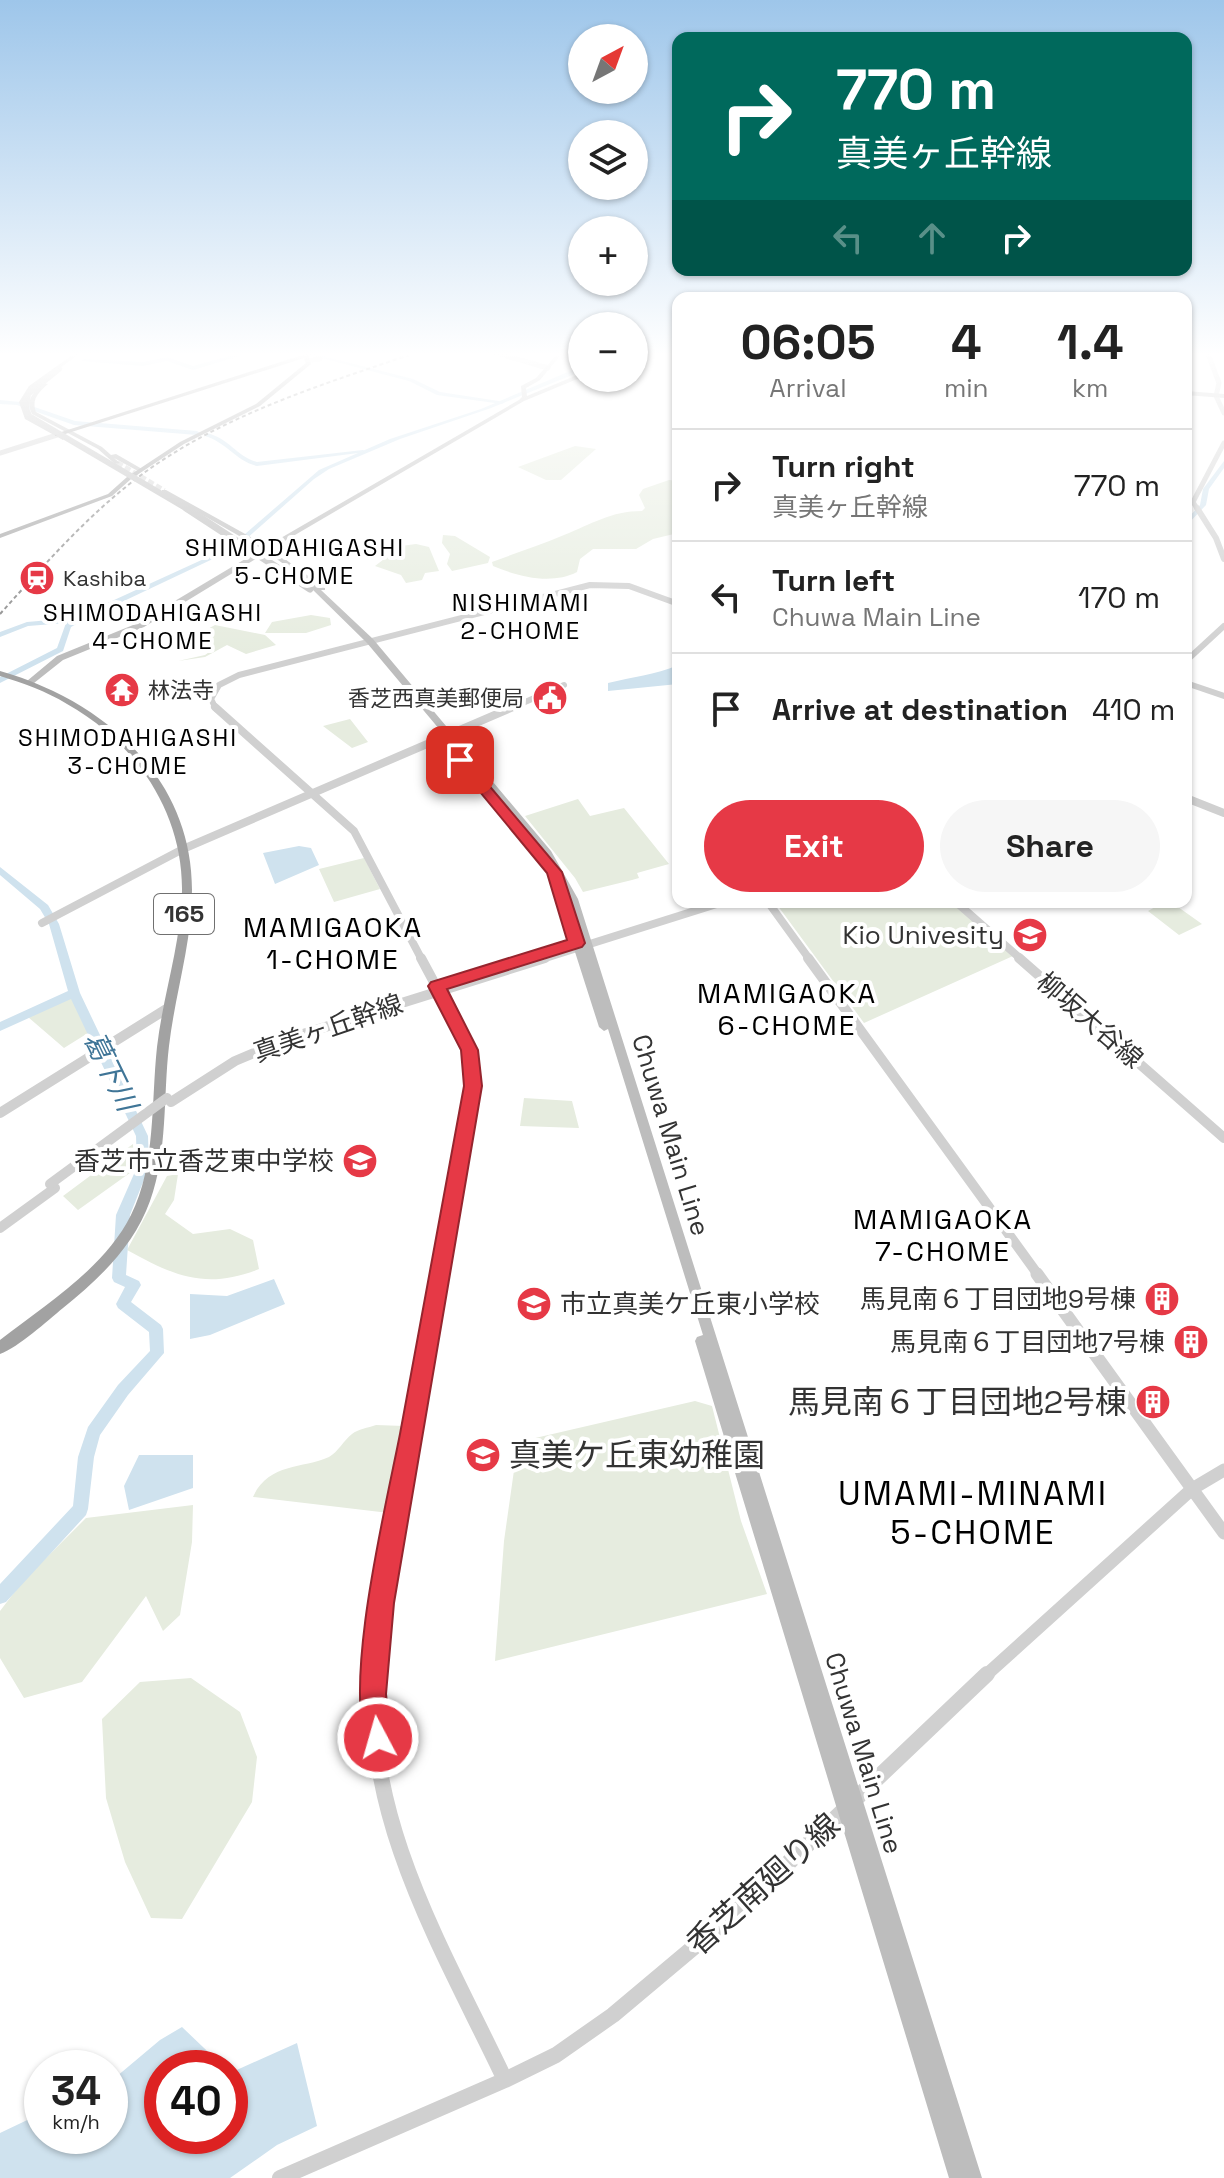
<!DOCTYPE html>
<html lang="en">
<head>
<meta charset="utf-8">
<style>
  :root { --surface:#fff; --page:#f6f6f6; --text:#222; --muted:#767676; --line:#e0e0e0; --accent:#e63946 }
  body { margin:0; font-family:"Space Grotesk","Noto Sans JP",sans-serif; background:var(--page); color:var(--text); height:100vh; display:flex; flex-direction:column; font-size:30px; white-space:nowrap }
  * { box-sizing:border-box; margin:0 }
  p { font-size:26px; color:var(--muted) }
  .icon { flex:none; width:44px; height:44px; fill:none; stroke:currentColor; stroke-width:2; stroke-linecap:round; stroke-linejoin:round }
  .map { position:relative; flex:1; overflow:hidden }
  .side { position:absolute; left:672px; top:292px; width:520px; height:616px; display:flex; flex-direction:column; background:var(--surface); border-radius:16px; box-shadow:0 2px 6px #0004 }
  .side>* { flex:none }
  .hud { position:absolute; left:672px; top:32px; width:520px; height:244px; border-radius:16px; box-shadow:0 2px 6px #0004; background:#00695c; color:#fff; overflow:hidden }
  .needle { width:52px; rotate:41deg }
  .fabs { position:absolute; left:568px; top:24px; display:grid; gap:16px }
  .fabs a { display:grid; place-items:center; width:80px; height:80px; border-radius:50%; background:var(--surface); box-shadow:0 2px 6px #0004; font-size:40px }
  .speed { position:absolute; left:24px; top:2050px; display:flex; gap:16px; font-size:40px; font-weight:700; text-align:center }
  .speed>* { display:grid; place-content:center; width:104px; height:104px; border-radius:50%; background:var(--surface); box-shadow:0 2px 6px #0004; line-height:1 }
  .speed small { font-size:20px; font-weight:400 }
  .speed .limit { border:12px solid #d22; background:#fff; color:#111 }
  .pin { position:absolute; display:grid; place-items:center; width:68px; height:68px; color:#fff; margin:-34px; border-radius:16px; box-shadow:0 4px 12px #0006 }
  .me { position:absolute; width:88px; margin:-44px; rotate:354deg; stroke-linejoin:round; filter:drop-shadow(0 0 6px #0008) }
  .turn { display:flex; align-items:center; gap:28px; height:168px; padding:0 32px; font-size:36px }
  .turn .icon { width:104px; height:104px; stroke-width:2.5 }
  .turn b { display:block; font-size:56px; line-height:68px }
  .lanes { display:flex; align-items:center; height:76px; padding:0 32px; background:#0003; justify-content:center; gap:40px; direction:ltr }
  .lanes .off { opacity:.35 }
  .eta { display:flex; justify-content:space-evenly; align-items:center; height:136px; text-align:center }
  .eta b { font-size:48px; font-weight:800; line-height:56px }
  .action { display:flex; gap:16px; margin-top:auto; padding:16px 32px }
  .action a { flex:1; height:92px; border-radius:48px; background:var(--accent); color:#fff; font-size:32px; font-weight:800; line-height:92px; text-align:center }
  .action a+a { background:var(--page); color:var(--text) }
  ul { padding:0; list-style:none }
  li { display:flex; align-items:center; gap:24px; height:112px; padding:0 32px; border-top:2px solid var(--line) }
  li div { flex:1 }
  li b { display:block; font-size:30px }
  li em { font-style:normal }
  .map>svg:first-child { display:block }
  .green { fill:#e6ecdf }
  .water { fill:#cfe2ee }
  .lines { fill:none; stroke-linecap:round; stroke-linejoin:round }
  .river { fill:#cfe2ee; fill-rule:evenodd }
  .secondary-tunnel { stroke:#d6d6d6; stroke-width:6; stroke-dasharray:6 3; stroke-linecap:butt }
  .tertiary-far5 { stroke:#d0d0d0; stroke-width:5 }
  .tertiary-far4 { stroke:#d0d0d0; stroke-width:6 }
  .tertiary-far3 { stroke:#d0d0d0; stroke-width:8 }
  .tertiary-far2 { stroke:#d0d0d0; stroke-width:10 }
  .tertiary-far1 { stroke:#d0d0d0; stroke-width:13 }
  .tertiary { stroke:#d0d0d0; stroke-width:16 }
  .secondary { fill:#bdbdbd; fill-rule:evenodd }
  .trunk { fill:#a2a2a2; fill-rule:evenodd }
  .rail { stroke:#888; stroke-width:2; stroke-dasharray:4 3; stroke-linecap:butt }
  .tertiary-bridge { stroke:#d0d0d0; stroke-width:10 }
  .secondary-bridge-far1 { stroke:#bdbdbd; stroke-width:6 }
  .secondary-bridge { stroke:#bdbdbd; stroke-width:7 }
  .route { fill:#e63946; stroke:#96252e; stroke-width:2 }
  .labels { text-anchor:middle; stroke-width:8; stroke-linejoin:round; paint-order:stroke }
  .far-poi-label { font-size:22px; fill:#333; stroke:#fff; text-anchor:start }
  .far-neighbourhood-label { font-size:24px; letter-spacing:2px; fill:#000; stroke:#fff }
  .shield { fill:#fff; stroke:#707070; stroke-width:2 }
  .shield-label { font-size:24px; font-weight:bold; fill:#333 }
  .poi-label { font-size:26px; fill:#333; stroke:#fff; text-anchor:end }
  .street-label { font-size:26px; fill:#333; stroke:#fff }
  .neighbourhood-label { font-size:28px; letter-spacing:2px; fill:#000; stroke:#fff }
  .water-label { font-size:28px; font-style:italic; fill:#3f7597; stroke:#fff }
  .near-poi-label { font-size:32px; fill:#333; stroke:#fff; text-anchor:end }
  .near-street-label { font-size:32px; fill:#333; stroke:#fff }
  .near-neighbourhood-label { font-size:34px; letter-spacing:2px; fill:#000; stroke:#fff }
</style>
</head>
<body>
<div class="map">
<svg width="1224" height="2178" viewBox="0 0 1224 2178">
  <rect width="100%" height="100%" fill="#fff"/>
  <path class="green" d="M575 446 596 449 561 480H546L518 467Z
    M669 480 678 481V533L653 539 636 549H593L580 559 577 572C552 585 519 577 493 566L492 562C516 553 540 545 564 535 592 524 611 511 642 511L645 508 639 495 643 489Z
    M443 535 455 536 490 557 488 563 452 571 447 564 450 554 442 543Z
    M416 544 429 547 439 571 425 573 422 580 406 583 401 575 375 566 401 546Z
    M311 615 330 618 331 625 306 633H265L272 622Z
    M215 625 265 635 276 645 246 654 227 645 205 657 178 661 205 655 215 648 193 637Z
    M350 719 368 742 352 748 323 726Z
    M578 799 590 816 624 808 669 864 637 873 639 878 632 880 583 892 575 878 525 816Z
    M364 858 380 889 334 902 319 869Z
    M775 902H951L1013 956 864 1023Z
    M1164 902H1171L1202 924 1179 935 1148 911Z
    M72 996 88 1033 64 1048 28 1017Z
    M524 1098 572 1101 579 1128 520 1126Z
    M133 1144 134 1170 78 1210 63 1196Z
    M178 1174 174 1200 165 1214 193 1234 230 1229 253 1240 259 1269C206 1290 174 1276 127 1250L167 1176Z
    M695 1401 712 1406 741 1521 767 1594 495 1661 504 1541 518 1442Z
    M376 1425 404 1426 389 1513 253 1497C268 1463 302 1469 329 1457 338 1452 344 1440 352 1434 358 1429 368 1428 376 1425Z
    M193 1505 192 1542 180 1615 163 1631 146 1596 82 1682 24 1698 0 1658V1611L23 1581 86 1518Z
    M191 1678 240 1712 257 1757 252 1802 182 1919 151 1918 125 1862 106 1798 102 1719 140 1682Z"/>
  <path class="water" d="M582 366V371L491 408 400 439 329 469 314 479 236 548 107 609 66 622 230 547 319 470 390 439 481 409Z
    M678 665V684L608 691V683C632 677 655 675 678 665Z
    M299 846 311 848 319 865 275 884 263 853Z
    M274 1279 285 1304 210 1335 190 1339V1294L227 1296Z
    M139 1455H193V1488L129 1510 124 1486Z
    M182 2027 225 2068H162V2136H230V2073L297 2043 317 2126 277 2145 230 2178H0V2133L42 2113V2136H110V2082L160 2040Z"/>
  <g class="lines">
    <path class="river" d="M248 351H256L193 370 167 361 143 366 81 361 84 359 143 362 167 357 193 366Z
      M295 351H303L413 379 440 392 505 402 502 404 437 395 409 381Z
      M0 400 20 402 75 421 197 431 200 433 197 435 74 425 17 405 0 404Z
      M207 433C230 439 236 456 257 462L363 450 366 452 257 466C236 461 226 442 205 436Z
      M1224 461V468L1209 489 1206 505 1186 526V520L1200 505 1203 489Z
      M84 614H87V618L71 627 63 651 0 683V677L57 648 66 623 28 626 0 637V632L27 622 73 618Z
      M0 867 48 905 59 924 80 993 148 1136 149 1167 130 1215 126 1275 139 1281 141 1285 131 1302 161 1325 163 1329 164 1353 128 1395 100 1435 94 1457 88 1509 86 1515 6 1602 0 1604V1584L73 1506 78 1457 88 1427 118 1385 150 1351 149 1332 118 1308 116 1304 125 1287 114 1282 112 1278 116 1215 137 1167 136 1136 71 999 0 1031V1022L68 991 49 924 40 909 0 875Z"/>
    <path class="secondary-tunnel" d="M117 463 164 491"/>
    <path class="tertiary-far5" d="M490 351 548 368
      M1207 351 1219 383 1216 396 1224 413
      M309 360 320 359
      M0 453 57 435
      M1198 510 1193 502 1224 443"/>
    <path class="tertiary-far4" d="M1197 508 1216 538 1224 559
      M1186 661 1224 626
      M1186 683 1224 696
      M216 709 211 699 219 685 239 675 590 585 629 586 673 602
      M509 709 564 685"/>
    <path class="tertiary-far3" d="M215 707 354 831 422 960
      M1186 798 1224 813
      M768 902 810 960
      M956 902 1022 960
      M42 923 183 849 513 707
      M539 960 723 902"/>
    <path class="tertiary-far2" d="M421 958 466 1042 474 1076 440 1276
      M808 958 1039 1276
      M1019 958 1224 1138
      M171 1102 235 1061 287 1039 545 958
      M0 1113 168 1008
      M0 1228 55 1188"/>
    <path class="tertiary-far1" d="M1037 1274 1224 1533
      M375 1676 381 1603 440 1274
      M985 1676 1192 1489 1224 1470"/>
    <path class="tertiary" d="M375 1674C362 1818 446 1955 505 2080
      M280 2178 505 2080 556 2055 613 2015 744 1905 987 1674"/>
    <path class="secondary" d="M78 351H83L33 388 25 402 29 417 65 437 63 440 25 419 19 402 29 386Z
      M560 351H564L540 380 526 388 527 396 582 373V377L524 401 271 549 325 588V590H321L373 639 551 851 578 899 982 2178H949L695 1341 697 1337 703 1335 608 1029 604 1031 599 1027 552 880 557 877 544 854 367 643 312 589V587L314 586 267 552 144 627 63 660 34 683 27 681 57 656 138 623 262 549 162 492V490H166L267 546 519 400 522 397 521 386 536 378Z
      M634 351H641L634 354Z
      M43 383 48 384C39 392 31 399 36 412L102 447 111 455 116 454 142 469V471H138L114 458 120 463 115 464 98 449 32 414C25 401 33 392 43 383Z
      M1186 391 1224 394V398L1186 395Z"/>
    <path class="trunk" d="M315 351H322L308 356 311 364 260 406 184 444 131 479 112 496 0 538V534L108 494 127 477 180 442 256 404 306 363 304 358 59 436H55V434Z
      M0 671C102 700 192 776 192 890 192 943 175 994 169 1046 163 1097 168 1152 150 1201 134 1246 99 1279 63 1308 47 1321 19 1347 0 1354V1340C46 1304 104 1269 131 1215 156 1165 151 1102 157 1047 163 995 181 944 182 891 183 812 135 742 67 704 46 691 23 683 0 676Z"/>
    <path class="rail" d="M0 614C46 563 92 510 148 470 230 412 327 383 421 351"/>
    <path class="tertiary-bridge" d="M50 1184 167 1098"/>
    <path class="secondary-bridge-far1" d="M59 369 28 394 26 408 29 416 189 510"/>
    <path class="secondary-bridge" d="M186 508 310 589"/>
  </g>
  <linearGradient id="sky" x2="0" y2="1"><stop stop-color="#9ec6ea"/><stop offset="0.54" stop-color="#fff"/><stop offset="1" stop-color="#fff" stop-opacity="0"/></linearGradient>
  <rect width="1224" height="656" fill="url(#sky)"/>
  <path class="route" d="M456 757H465L562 872 585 943 582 947 447 989 478 1050 482 1086 394 1603 386 1694 391 1738 387 1748 378 1752 368 1748C342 1685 386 1506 400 1434 421 1318 443 1202 464 1086L461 1050 428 986 431 982 567 940 547 873 456 763Z"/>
  <defs>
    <symbol id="station-disc" viewBox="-11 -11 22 22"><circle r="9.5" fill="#e63946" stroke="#fff"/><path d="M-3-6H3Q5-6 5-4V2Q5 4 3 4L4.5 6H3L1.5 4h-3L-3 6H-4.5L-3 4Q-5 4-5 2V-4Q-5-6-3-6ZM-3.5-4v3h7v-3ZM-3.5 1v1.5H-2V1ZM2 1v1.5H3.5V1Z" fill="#fff"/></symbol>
    <symbol id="temple-disc" viewBox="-11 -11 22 22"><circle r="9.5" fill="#e63946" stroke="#fff"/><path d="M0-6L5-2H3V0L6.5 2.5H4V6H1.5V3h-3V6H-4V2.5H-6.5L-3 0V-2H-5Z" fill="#fff"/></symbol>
    <symbol id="civic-disc" viewBox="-11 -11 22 22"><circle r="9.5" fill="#e63946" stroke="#fff"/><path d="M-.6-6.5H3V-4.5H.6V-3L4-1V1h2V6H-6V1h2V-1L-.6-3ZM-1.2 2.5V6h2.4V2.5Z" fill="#fff"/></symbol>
    <symbol id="university-disc" viewBox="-11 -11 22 22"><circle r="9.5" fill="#e63946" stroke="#fff"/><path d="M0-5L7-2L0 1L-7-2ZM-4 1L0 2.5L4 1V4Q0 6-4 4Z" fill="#fff"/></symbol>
    <symbol id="school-disc" viewBox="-11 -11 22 22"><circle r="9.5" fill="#e63946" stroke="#fff"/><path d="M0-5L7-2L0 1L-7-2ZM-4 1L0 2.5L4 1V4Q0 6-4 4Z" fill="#fff"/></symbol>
    <symbol id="building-disc" viewBox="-11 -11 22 22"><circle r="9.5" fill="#e63946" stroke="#fff"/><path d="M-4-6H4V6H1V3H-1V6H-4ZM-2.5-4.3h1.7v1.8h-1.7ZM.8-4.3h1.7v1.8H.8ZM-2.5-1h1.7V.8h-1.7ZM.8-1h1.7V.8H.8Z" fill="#fff"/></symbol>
  </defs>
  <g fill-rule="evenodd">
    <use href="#station-disc" x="17" y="558" width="40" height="40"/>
    <use href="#temple-disc" x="102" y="670" width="40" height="40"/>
    <use href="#civic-disc" x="530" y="678" width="40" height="40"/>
    <use href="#university-disc" x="1010" y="915" width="40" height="40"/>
    <use href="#school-disc" x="340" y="1141" width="40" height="40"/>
    <use href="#building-disc" x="1142" y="1279" width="40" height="40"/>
    <use href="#school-disc" x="514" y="1284" width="40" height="40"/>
    <use href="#building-disc" x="1171" y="1322" width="40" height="40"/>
    <use href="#building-disc" x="1133" y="1382" width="40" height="40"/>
    <use href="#school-disc" x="463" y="1435" width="40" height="40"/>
  </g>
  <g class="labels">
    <g class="far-poi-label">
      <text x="63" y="586">Kashiba</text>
      <text x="148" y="698">林法寺</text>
      <text x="524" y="706" text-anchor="end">香芝西真美郵便局</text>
    </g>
    <g class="far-neighbourhood-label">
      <text x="295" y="556">SHIMODAHIGASHI<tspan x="295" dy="28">5-CHOME</tspan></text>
      <text x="521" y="611">NISHIMAMI<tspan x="521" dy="28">2-CHOME</tspan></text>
      <text x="153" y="621">SHIMODAHIGASHI<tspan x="153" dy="28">4-CHOME</tspan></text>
      <text x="128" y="746">SHIMODAHIGASHI<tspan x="128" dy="28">3-CHOME</tspan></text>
    </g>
    <rect class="shield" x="154" y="894" width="60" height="40" rx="6"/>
    <g class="shield-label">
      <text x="184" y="922">165</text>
    </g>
    <g class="poi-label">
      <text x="1004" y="944">Kio Univesity</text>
      <text x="334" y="1170">香芝市立香芝東中学校</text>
      <text x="1136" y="1308">馬見南６丁目団地9号棟</text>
      <text x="560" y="1313" text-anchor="start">市立真美ケ丘東小学校</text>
      <text x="1165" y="1351">馬見南６丁目団地7号棟</text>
    </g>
    <g class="street-label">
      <text transform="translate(1090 1020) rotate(41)" y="9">柳坂大谷線</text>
      <text transform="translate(328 1028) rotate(-19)" y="9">真美ヶ丘幹線</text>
      <text transform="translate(671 1135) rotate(73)" y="9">Chuwa Main Line</text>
      <text transform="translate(864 1753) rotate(73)" y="9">Chuwa Main Line</text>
    </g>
    <g class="neighbourhood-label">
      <text x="333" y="937">MAMIGAOKA<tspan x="333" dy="32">1-CHOME</tspan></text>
      <text x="787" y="1003">MAMIGAOKA<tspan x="787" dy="32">6-CHOME</tspan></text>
      <text x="943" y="1229">MAMIGAOKA<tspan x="943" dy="32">7-CHOME</tspan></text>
    </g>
    <g class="water-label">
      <text transform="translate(111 1071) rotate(64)" y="10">葛下川</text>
    </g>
    <g class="near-poi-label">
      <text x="1127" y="1413">馬見南６丁目団地2号棟</text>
      <text x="509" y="1466" text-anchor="start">真美ケ丘東幼稚園</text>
    </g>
    <g class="near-street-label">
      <text transform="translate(763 1884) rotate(-42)" y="11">香芝南廻り線</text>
    </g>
    <g class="near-neighbourhood-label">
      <text x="973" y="1505">UMAMI-MINAMI<tspan x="973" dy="39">5-CHOME</tspan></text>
    </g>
  </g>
</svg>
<div class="fabs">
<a><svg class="needle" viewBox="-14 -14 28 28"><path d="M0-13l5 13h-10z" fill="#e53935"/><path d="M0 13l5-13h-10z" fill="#767676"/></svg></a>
<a><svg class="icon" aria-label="layers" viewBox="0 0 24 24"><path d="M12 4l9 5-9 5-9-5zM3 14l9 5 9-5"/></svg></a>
<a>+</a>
<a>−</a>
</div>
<div class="speed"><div>34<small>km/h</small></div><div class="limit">40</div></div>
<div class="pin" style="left:460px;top:760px;background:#d93025"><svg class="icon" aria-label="arrive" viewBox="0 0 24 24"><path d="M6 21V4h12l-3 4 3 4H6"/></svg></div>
<svg class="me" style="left:378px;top:1738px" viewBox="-20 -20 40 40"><circle r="17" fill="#e63946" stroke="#fff" stroke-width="3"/><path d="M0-11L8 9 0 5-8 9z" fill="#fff"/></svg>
<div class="hud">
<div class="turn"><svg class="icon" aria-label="right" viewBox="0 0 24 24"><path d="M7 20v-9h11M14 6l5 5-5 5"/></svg><div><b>770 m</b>真美ヶ丘幹線</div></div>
<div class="lanes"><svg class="icon off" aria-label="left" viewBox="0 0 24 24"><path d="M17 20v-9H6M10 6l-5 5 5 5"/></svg><svg class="icon off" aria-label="ahead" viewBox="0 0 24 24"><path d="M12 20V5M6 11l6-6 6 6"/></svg><svg class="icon" aria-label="right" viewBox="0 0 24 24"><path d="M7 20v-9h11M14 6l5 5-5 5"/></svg></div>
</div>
<section class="side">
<div class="eta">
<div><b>06:05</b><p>Arrival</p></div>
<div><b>4</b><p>min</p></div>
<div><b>1.4</b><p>km</p></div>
</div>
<ul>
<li><svg class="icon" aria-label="right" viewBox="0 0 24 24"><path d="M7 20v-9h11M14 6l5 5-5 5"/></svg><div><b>Turn right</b><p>真美ヶ丘幹線</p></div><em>770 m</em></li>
<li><svg class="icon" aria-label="left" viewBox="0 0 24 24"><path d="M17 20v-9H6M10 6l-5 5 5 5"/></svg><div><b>Turn left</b><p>Chuwa Main Line</p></div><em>170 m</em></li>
<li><svg class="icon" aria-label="arrive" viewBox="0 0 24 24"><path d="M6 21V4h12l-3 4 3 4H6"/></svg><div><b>Arrive at destination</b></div><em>410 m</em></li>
</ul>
<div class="action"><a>Exit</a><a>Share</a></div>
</section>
</div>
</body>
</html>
